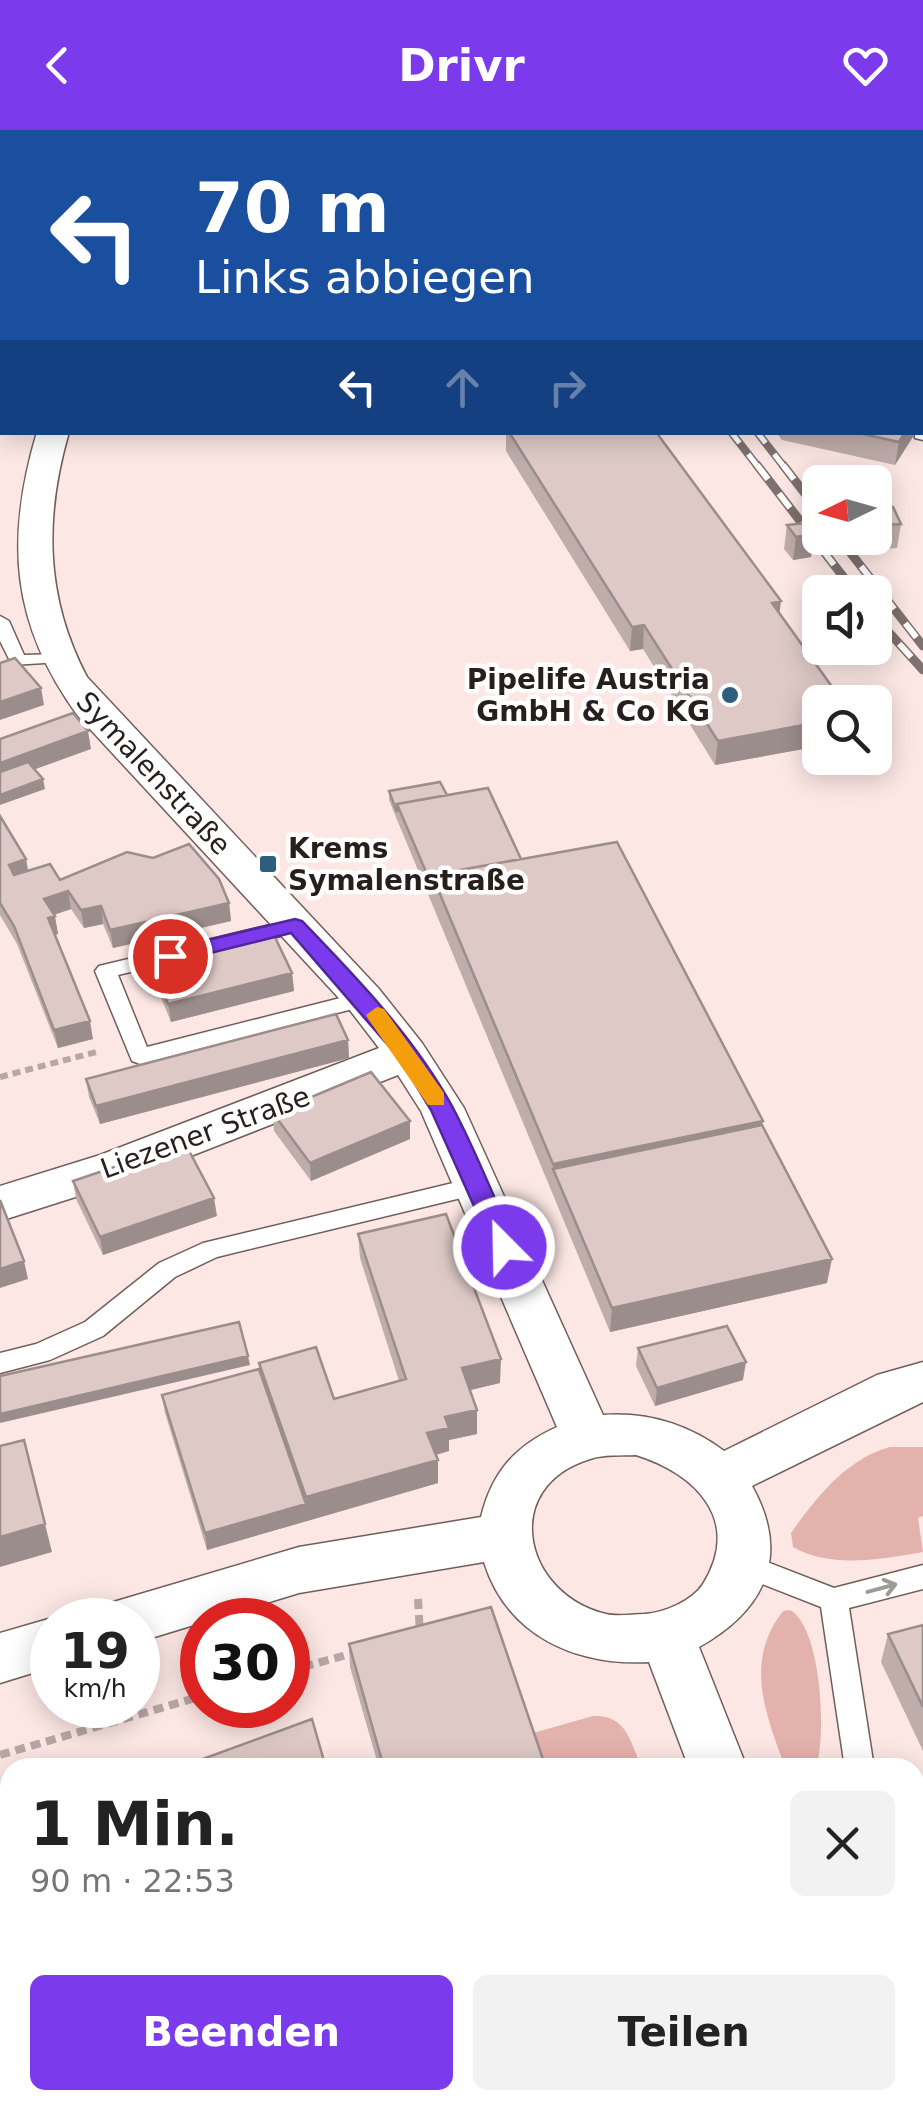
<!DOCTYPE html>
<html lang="de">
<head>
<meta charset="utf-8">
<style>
  :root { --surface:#fff; --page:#f2f2f2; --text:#222; --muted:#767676; --accent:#7c3aed }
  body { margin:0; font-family:"DejaVu Sans",sans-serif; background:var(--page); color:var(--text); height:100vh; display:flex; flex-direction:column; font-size:38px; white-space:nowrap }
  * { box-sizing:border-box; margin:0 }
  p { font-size:32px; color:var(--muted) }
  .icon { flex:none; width:55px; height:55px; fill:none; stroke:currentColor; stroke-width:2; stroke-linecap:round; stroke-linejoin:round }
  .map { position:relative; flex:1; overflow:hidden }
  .panel { position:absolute; left:0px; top:1628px; width:925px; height:352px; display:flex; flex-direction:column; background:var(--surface); border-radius:30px 30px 0 0; box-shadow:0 5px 25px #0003 }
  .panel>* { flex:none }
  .banner { position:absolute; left:0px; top:0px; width:925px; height:305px; box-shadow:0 5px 25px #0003; background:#1a4fa0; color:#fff; overflow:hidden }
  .needle { width:65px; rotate:265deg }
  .buttons { position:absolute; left:802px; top:335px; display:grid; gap:20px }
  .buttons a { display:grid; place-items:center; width:90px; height:90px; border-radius:15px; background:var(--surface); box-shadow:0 5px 25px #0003; font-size:50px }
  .speed { position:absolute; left:30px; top:1468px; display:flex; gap:20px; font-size:50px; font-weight:700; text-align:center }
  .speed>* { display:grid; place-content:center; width:130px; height:130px; border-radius:50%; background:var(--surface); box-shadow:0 5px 25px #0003; line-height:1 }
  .speed small { font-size:25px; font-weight:400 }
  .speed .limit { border:15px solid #d22; background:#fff; color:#111 }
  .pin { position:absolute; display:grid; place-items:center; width:85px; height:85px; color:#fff; margin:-42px; border:5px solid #fff; border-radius:50%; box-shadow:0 2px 10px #0007 }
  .me { position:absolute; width:110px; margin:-55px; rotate:337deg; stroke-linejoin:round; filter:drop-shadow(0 0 8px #0008) }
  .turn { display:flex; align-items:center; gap:35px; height:210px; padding:0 30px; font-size:45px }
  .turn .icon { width:130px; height:130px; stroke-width:2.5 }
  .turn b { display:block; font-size:70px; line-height:85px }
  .lanes { display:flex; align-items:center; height:95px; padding:0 30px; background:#0003; justify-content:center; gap:50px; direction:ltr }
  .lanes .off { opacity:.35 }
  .round { display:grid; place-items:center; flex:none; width:105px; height:105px; border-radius:15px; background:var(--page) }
  .overview { display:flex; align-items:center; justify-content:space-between; height:170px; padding:0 30px }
  h1 { font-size:60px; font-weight:700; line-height:75px }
  .cta { display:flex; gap:20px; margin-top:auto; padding:20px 30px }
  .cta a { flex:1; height:115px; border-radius:15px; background:var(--accent); color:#fff; font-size:40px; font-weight:700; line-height:115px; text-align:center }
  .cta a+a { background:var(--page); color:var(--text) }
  header { display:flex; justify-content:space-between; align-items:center; height:130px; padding:0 30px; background:var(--accent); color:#fff; font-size:45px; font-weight:700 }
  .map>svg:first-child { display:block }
  .green { fill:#e4b2ac }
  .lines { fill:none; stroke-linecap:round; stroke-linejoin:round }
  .service-casing { stroke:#705e5b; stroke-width:3 }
  .minor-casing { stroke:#705e5b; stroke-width:3 }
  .path-far1 { stroke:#b7a6a4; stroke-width:6; stroke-dasharray:8 5; stroke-linecap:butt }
  .path { stroke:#b7a6a4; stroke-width:8; stroke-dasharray:10 6; stroke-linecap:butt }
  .service { fill:#fff; fill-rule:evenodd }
  .minor { fill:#fff; fill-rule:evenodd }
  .rail-far1-casing { stroke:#7e716f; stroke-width:8 }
  .rail-casing { stroke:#7e716f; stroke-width:9 }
  .rail-far1 { stroke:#fff; stroke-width:5; stroke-dasharray:14; stroke-linecap:butt }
  .rail { stroke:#fff; stroke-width:6; stroke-dasharray:18; stroke-linecap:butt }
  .wall { fill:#bfadaa }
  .shaded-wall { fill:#9b8d8b }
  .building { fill:#dec9c6; stroke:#9b8d8b; stroke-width:2.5 }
  .oneway { stroke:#9e9a9a }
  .route { fill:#7c3aed; stroke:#51269a; stroke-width:2.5 }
  .slow { fill:#f59e0b }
  .poi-dot { fill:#2d5f7c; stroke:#fff; stroke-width:4 }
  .labels { text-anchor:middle; stroke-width:9; stroke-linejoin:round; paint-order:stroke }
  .poi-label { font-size:28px; font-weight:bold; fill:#271f1e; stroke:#fff; text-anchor:end }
  .street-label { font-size:28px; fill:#271f1e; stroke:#fff }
</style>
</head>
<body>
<header><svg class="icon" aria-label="back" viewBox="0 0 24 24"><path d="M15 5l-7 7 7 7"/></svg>Drivr<svg class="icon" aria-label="heart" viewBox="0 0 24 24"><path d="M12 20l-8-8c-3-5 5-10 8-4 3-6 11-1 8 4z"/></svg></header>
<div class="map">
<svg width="923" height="1978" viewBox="0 0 923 1978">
  <rect width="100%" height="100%" fill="#fce7e4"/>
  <path class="green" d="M890 1317H923V1386L918 1388 923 1422C882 1429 831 1439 793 1417L791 1403C816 1368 846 1329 890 1317Z
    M790 1480C821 1496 827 1606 816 1637H785C765 1583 744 1531 783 1481Z
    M593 1586C627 1585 629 1610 642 1637H537L526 1605Z"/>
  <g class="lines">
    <defs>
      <path id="service" d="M599 0H611L612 2H600Z
        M2 233V246L0 247V234Z
        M923 300V310L915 308V302Z
        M0 486 9 491 24 525 61 524V532L12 535 0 511Z
        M295 789 305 796 302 801 118 845 147 917 364 862 375 869 372 874 140 934 132 931 95 841 99 836Z
        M478 1047 486 1050 490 1056 486 1062 217 1127 175 1147 103 1206 50 1230 0 1243V1223L36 1214 85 1192 159 1133 203 1113Z
        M744 1423 834 1458 923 1435V1459L849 1478 874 1638H845L821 1477 734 1443 731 1435 734 1427Z
        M915 1760 923 1764V1808L915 1805Z
        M0 1774 10 1778V1863L0 1859Z
        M15 1970H47L48 1978H16Z
        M604 1970H636L639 1978H607Z"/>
      <path id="minor" d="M37 0H67L69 2H39Z
        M37 302H69C44 388 45 467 87 547L379 859 422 913 464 978 603 1285C647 1282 688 1294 724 1321L877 1245 923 1232V1272L752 1356C791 1426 765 1480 699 1517L747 1638H689L649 1532C576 1536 507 1506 484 1432L299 1463 138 1512V1490H102L110 1473 299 1417 481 1387C492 1342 515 1316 557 1297L421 981 398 945 132 1049 0 1091V1056L100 1025 379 918 349 879 78 586C11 494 5 410 37 302ZM636 1325C697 1344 742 1391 703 1454 692 1471 664 1483 644 1484 632 1484 618 1487 606 1484 523 1464 499 1357 590 1329 604 1324 622 1326 636 1325Z
        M52 1488 56 1490H52V1537L0 1553V1503Z
        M813 1970H877L880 1978H816Z"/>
    </defs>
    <use href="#service" class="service-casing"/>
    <use href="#minor" class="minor-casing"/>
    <path class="path-far1" d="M0 947 100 921"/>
    <path class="path" d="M418 1469 420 1504
      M288 1541 354 1523
      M0 1625 202 1566
      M455 1970 457 1978"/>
    <use href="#service" class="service"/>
    <use href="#minor" class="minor"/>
    <defs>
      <path id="rail-far1" d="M731 302 759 338
        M757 302 785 338"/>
      <path id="rail" d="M757 335 855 462
        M783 335 820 383
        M839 408 923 516
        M875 487 923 540"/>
    </defs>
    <use href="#rail-far1" class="rail-far1-casing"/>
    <use href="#rail" class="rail-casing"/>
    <use href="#rail-far1" class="rail-far1"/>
    <use href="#rail" class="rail"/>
  </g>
  <path class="wall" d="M0 37H2V196H0Z
    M506 302H656L780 484 820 572V616L715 635 643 519 630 521 506 321Z
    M776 302H916L895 335 782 310Z
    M876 378 901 394 897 418 881 419 875 406Z
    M787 395 814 404 811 427 793 430 784 419Z
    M389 661 447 665 521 729 762 995 827 1153 610 1202 398 692 389 670Z
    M0 686 26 729 28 740 60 750 229 773 231 791 113 818 103 794 84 798 71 779 54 785 58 804 55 805 93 909 58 918 17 814 0 785Z
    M152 835 292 843 294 861 171 892 155 853Z
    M348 910 349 928 100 994 89 967 86 949Z
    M273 983 410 991V1009L311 1051 274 1001Z
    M73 1051 217 1086 103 1125 76 1069Z
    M358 1104 500 1253 470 1260 477 1280V1304L449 1310V1321L436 1325 438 1330V1353L207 1420 165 1283 162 1265 259 1239V1233L334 1269 399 1251 360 1128Z
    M638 1218 743 1250 655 1276 636 1236Z
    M923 1495V1621L881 1532 888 1504Z
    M349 1514 546 1638H379L350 1537Z"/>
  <path class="shaded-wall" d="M905 302H916L895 335 899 312Z
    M814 404 811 427 793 430 796 407Z
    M781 471 778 495 772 473Z
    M644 495 643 519 630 521 632 497Z
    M41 558 44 575 0 590V572Z
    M820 592V616L715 635 718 611Z
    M88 601 91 619 0 652V633Z
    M43 649 45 659 0 675V665Z
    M26 729 29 747 12 752 9 735Z
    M68 761 71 779 47 787 44 769Z
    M229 773 231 791 113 818 110 800Z
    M101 776 103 794 84 798 81 780Z
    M55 786 58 804 51 806 48 788Z
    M292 843 294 861 171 892 168 874Z
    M90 891 93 909 58 918 54 900Z
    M348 910 349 928 100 994 96 976Z
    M410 991V1009L311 1051 310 1033Z
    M763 991 758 1020 553 1039V1034Z
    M214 1068 217 1086 103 1125 100 1107Z
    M832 1129 827 1153 610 1202 612 1178Z
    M24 1131 28 1149 0 1158V1139Z
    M248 1226 250 1235 0 1293V1284Z
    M501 1229 500 1253 462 1262V1238Z
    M746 1232 743 1250 655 1276 657 1258Z
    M477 1280V1304L449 1310V1321L427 1327V1303L445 1287Z
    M438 1330V1353L207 1420 205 1403 306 1374V1367Z
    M45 1394 52 1422 0 1437V1407Z
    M489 1970H533L507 1978H481V1972Z"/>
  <path class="building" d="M625 0H923L922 275V2H626Z
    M0 37H2V127H0Z
    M0 127H2V164L0 165Z
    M509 302H656L781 471 772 473 843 572H820V592L718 611 644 495 632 497Z
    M854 302H905L899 312Z
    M893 377 901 394 884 395 876 378Z
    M806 393 814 404 796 407 787 395Z
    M15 528 41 558 0 572V533Z
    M73 583 88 601 0 633V609Z
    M28 632 43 649 0 665V642Z
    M440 652 447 665 397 674V682L389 661Z
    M488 658 521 729 432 745V756L397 674Z
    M0 686 26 729 9 735 14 745 50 734 60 750 127 722 153 728 189 714 219 749 229 773 110 800 101 776 81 780 68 761 44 769 55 786 48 788 90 891 54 900 14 796 0 773Z
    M617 712 763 991 553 1034 432 745Z
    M274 805 292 843 168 874 152 835Z
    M336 884 348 910 96 976 86 949Z
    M371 942 410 991 310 1033 273 983Z
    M762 995 832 1129 612 1178 553 1039Z
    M185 1013 214 1068 100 1107 73 1051Z
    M0 1070 24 1131 0 1139Z
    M446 1084 501 1229 462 1238 477 1280 445 1287 449 1298 427 1303 438 1330 306 1367 259 1233 316 1217 334 1269 406 1249 358 1104Z
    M239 1192 248 1226 0 1284V1246Z
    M727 1196 746 1232 657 1258 638 1218Z
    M259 1239 306 1374 205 1403 162 1265Z
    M24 1310 45 1394 0 1407V1316Z
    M491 1477 546 1638H384L349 1514Z
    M923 1495V1577L888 1504Z
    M312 1589 326 1638H175L192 1633Z
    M66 1970H217L219 1978H67Z
    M272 1970H392L395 1978H274Z"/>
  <defs><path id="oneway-shaft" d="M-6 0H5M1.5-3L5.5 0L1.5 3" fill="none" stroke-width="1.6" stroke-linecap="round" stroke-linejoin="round" transform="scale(2.5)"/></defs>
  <use class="oneway" href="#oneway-shaft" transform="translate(882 1458) rotate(-15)"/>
  <path class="route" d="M295 789 302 791C357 848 413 906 452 976 476 1021 495 1070 516 1117L512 1123H495L431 980 400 929 291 803 170 833 159 826 170 819Z"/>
  <path class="slow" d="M377 877 384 879 444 963V975H428L369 890 366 885Z"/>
  <g class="poi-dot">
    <circle cx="730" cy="565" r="10"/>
    <rect x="258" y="724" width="20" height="20" rx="5"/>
  </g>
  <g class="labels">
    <g class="poi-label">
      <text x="710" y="559">Pipelife Austria<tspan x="710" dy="32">GmbH &amp; Co KG</tspan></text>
      <text x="288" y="728" text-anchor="start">Krems<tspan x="288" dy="32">Symalenstraße</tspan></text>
    </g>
    <g class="street-label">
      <text transform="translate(154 643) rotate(47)" y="10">Symalenstraße</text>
      <text transform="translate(205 1002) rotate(-20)" y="10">Liezener Straße</text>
    </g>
  </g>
</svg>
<div class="buttons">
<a><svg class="needle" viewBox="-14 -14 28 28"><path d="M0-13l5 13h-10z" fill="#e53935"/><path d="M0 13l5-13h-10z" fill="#767676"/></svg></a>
<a><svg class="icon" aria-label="sound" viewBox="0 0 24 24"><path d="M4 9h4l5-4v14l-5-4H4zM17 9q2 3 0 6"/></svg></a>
<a><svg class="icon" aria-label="search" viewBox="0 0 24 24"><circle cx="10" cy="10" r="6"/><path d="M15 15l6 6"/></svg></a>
</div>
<div class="speed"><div>19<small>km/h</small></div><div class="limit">30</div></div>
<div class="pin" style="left:170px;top:826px;background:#d93025"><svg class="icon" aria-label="arrive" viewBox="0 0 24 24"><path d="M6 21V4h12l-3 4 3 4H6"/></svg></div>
<svg class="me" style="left:504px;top:1117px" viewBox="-20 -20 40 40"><circle r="17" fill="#7c3aed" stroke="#fff" stroke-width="3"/><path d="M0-11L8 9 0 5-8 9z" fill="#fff"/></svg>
<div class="banner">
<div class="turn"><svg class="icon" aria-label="left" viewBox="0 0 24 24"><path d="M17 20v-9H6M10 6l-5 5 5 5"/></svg><div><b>70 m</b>Links abbiegen</div></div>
<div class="lanes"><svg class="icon" aria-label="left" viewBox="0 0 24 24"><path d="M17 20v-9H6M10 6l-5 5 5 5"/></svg><svg class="icon off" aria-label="ahead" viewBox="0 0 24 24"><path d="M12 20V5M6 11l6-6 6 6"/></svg><svg class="icon off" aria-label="right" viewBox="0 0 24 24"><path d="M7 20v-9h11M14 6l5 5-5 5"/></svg></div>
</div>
<section class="panel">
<div class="overview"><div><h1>1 Min.</h1><p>90 m · 22:53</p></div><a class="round"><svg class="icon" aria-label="close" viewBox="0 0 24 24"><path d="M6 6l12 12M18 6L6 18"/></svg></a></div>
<div class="cta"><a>Beenden</a><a>Teilen</a></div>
</section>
</div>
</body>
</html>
